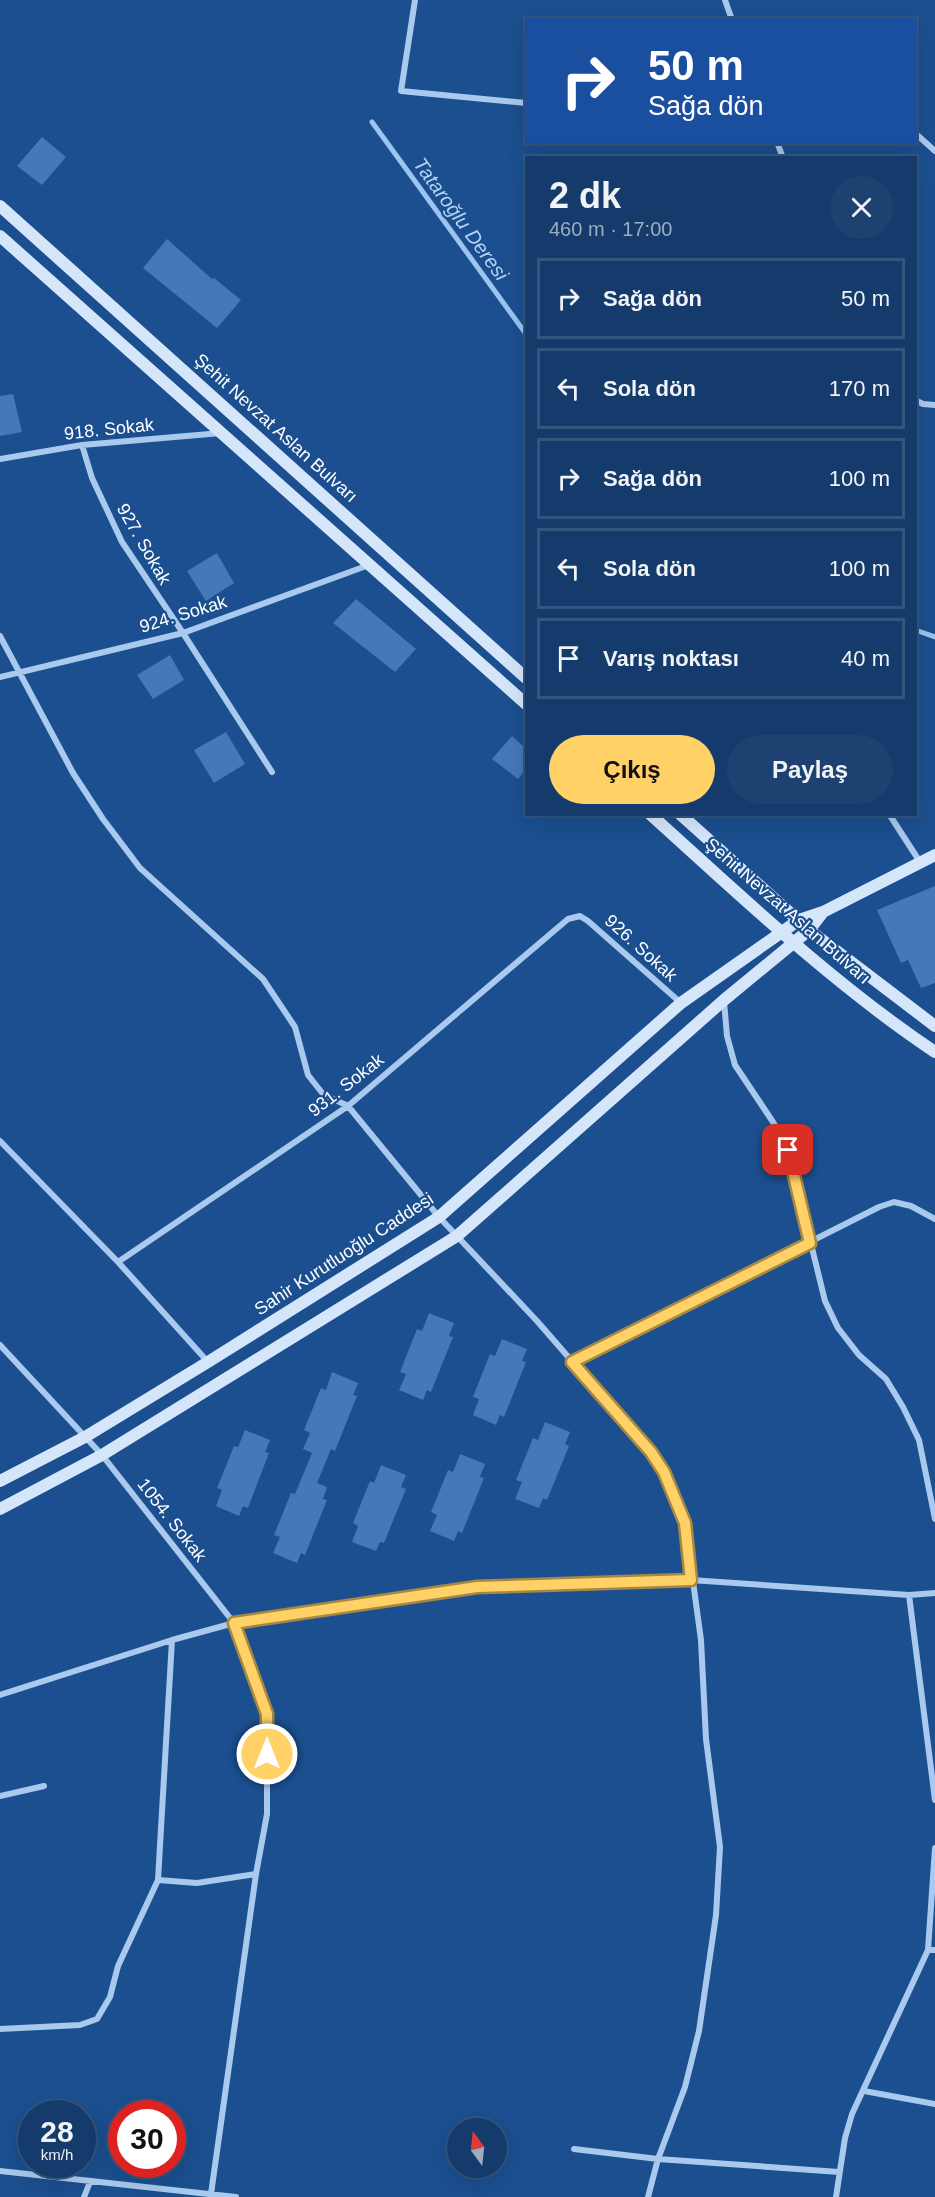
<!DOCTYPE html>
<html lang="tr">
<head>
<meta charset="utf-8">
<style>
  :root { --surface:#143b6b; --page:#1d4271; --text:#f1f3f6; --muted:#9dadc1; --line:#33557e; --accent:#ffd166 }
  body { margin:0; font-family:Arial,sans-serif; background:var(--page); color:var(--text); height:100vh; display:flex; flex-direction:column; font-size:22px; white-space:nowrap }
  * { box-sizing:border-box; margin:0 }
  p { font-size:20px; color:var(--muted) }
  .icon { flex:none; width:33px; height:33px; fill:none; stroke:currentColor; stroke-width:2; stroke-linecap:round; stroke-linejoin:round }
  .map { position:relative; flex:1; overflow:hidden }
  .panel { position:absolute; left:525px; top:156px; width:392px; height:660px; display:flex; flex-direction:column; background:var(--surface); border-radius:0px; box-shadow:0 6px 24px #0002,0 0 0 2px var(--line) }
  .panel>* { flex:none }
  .hud { position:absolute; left:525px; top:18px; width:392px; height:126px; border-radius:0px; box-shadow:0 6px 24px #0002,0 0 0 2px var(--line); background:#1a4fa0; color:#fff; overflow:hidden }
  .needle { width:39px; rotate:345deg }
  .fabs { position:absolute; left:447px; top:2118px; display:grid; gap:12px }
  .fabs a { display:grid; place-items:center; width:60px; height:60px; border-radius:50%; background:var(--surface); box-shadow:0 6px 24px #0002,0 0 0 2px var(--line); font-size:30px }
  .speed { position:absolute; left:18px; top:2100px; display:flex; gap:12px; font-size:30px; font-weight:700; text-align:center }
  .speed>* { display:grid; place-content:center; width:78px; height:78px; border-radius:50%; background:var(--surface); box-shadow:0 6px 24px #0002,0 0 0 2px var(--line); line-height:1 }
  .speed small { font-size:15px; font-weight:400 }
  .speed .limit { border:9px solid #d22; background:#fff; color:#111 }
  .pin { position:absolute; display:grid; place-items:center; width:51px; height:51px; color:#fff; margin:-26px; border-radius:12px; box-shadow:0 3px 9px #0006 }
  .me { position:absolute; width:66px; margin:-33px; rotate:0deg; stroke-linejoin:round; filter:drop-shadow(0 0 4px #0008) }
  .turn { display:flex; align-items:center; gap:21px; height:126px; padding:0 24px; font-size:27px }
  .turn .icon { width:78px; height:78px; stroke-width:2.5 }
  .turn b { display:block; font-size:42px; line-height:51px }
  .round { display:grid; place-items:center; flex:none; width:63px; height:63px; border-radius:32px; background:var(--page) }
  .head { display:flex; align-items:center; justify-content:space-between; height:102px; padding:0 24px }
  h1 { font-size:36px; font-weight:800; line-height:45px }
  .action { display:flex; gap:12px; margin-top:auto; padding:12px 24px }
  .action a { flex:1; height:69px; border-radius:36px; background:var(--accent); color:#111; font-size:24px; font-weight:800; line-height:69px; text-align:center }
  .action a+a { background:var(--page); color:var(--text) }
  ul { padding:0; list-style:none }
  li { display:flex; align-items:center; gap:18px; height:81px; margin:0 12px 9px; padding:0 12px; border:3px solid var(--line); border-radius:0px }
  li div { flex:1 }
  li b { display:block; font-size:22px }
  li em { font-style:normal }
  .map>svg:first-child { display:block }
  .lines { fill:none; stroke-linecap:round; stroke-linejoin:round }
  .stream { stroke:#9cc4f0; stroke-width:5 }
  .building { fill:#4478b7 }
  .street { stroke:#a9c9ee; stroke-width:6 }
  .secondary { stroke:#d6e6fa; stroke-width:12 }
  .route-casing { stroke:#a68842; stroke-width:15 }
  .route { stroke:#ffd166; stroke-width:10 }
  .labels { text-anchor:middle; stroke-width:4.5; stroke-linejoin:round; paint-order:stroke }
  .street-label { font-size:18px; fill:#fff; stroke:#1b4f8f }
  .water-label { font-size:20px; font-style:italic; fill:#b5d3f5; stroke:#1b4f8f }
</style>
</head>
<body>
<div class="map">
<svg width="935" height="2197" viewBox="0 0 935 2197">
  <rect width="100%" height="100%" fill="#1b4f8f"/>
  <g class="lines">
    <path class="stream" d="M372 122 526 334
      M915 630 935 637"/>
  </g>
  <path class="building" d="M42 137 66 157 42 185 17 166Z
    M167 239 212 279 214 278 241 300 217 328 143 268Z
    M13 394 22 432 0 436V396Z
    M217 553 234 583 206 601 187 571Z
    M356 599 416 649 395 672 333 623Z
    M170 655 184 680 153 699 137 675Z
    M226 732 245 764 214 783 194 750Z
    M512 736 526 749V769L518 779 492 759Z
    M935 886V983L921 988 908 960 901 963 877 910Z
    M429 1313 454 1323 449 1336 453 1337 431 1392 427 1390 423 1400 399 1390 406 1374 400 1372 417 1329 422 1331Z
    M502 1339 527 1349 522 1361 526 1362 504 1417 500 1415 496 1425 473 1415 479 1399 473 1397 490 1354 495 1356Z
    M332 1372 358 1383 353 1395 357 1396 335 1451 331 1449 317 1483 327 1487 323 1499 327 1500 305 1555 301 1553 297 1563 273 1553 280 1537 274 1535 291 1493 295 1494 312 1453 303 1449 310 1433 304 1430 321 1388 326 1390Z
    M545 1422 570 1432 565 1444 569 1446 547 1500 543 1498 539 1508 515 1499 522 1482 516 1480 533 1438 538 1440Z
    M245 1430 270 1440 265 1452 269 1453 248 1508 243 1506 239 1516 216 1506 222 1490 217 1488 234 1446 238 1447Z
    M460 1454 485 1464 480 1477 484 1478 462 1533 458 1531 454 1541 430 1531 437 1515 431 1512 448 1470 453 1472Z
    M381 1465 406 1475 401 1487 406 1489 384 1543 380 1542 376 1551 352 1542 358 1526 353 1523 370 1481 374 1483Z"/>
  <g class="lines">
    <path class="street" d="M415 0 401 91 526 103
      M725 0 732 20
      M915 133 935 151
      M777 142 783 158
      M915 400 923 404 935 405
      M82 445 92 478 122 542 183 633 272 772
      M0 459 82 445 221 433
      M0 636 73 773 103 819 140 868 263 979 295 1027 308 1075 323 1094 348 1106 439 1217 537 1321 651 1452 664 1472 685 1523 701 1640 706 1739 720 1847 716 1915 699 2031 685 2087 658 2159 648 2197
      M0 677 183 633 369 565
      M889 814 920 862
      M724 1001 727 1036 735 1065 773 1122 788 1150 825 1301 838 1328 859 1355 886 1379 903 1407 919 1440 935 1519
      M0 1141 118 1262 208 1362
      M118 1262 348 1106 568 919 580 916 588 921 681 1003
      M0 1345 102 1455 234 1623 267 1714V1814L256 1874 211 2194
      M572 1362 879 1207 894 1202 911 1206 935 1219
      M909 1595 935 1800
      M0 1695 172 1640 234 1623 477 1587 691 1580 909 1595 935 1593
      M0 1796 44 1786
      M158 1880 197 1883 256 1874
      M928 1950 935 1848
      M0 2029 80 2025 97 2019 110 1997 118 1966 158 1880 172 1640
      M864 2091 935 2104
      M574 2149 658 2159 839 2172
      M0 2171 236 2197
      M84 2197 90 2182
      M836 2197 845 2138 852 2114 928 1950H935"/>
    <path class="secondary" d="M0 206 526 678
      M0 236 526 704
      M650 814C742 897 832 983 935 1052
      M680 814 809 930 935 1026
      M0 1481 85 1437 208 1362 439 1217 681 1003 799 920 823 912
      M0 1509 102 1455 457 1236 724 1000 809 930 823 912 935 855"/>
  </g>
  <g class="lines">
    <defs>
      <path id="route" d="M267 1754V1714L234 1623 477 1587 691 1580 685 1523 664 1472 651 1452 572 1362 810 1243 788 1150"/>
    </defs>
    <use href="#route" class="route-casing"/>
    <use href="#route" class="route"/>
  </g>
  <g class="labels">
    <g class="street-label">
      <text transform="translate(276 428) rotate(42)" y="6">Şehit Nevzat Aslan Bulvarı</text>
      <text transform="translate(109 429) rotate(-6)" y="6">918. Sokak</text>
      <text transform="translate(144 544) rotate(60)" y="6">927. Sokak</text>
      <text transform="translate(183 614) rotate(-17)" y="6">924. Sokak</text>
      <text transform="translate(788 911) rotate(41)" y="6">Şehit Nevzat Aslan Bulvarı</text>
      <text transform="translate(641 948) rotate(42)" y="6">926. Sokak</text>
      <text transform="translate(346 1085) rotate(-38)" y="6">931. Sokak</text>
      <text transform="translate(344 1254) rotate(-33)" y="6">Sahir Kurutluoğlu Caddesi</text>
      <text transform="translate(172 1520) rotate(52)" y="6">1054. Sokak</text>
    </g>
    <g class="water-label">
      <text transform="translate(461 219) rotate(54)" y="7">Tataroğlu Deresi</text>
    </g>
  </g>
</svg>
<div class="fabs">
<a><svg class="needle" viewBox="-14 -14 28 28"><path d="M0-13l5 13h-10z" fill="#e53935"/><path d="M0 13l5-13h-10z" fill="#9dadc1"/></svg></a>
</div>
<div class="speed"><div>28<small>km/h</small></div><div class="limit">30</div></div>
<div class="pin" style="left:788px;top:1150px;background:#d93025"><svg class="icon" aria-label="arrive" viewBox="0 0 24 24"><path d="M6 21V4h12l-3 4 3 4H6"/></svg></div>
<svg class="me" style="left:267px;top:1754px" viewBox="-20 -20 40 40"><circle r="17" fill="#ffd166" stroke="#fff" stroke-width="3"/><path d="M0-11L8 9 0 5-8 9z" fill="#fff"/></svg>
<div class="hud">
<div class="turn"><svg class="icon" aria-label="right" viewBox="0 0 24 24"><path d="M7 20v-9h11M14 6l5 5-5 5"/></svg><div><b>50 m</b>Sağa dön</div></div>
</div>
<section class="panel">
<div class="head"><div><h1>2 dk</h1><p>460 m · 17:00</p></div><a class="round"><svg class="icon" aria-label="close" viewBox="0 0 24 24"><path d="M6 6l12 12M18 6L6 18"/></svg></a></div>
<ul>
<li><svg class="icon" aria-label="right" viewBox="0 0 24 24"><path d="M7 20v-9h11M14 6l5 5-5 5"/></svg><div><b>Sağa dön</b></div><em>50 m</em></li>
<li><svg class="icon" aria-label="left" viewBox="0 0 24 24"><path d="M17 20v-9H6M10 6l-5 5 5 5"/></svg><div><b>Sola dön</b></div><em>170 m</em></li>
<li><svg class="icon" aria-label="right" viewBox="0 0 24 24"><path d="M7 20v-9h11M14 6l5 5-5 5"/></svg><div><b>Sağa dön</b></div><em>100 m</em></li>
<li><svg class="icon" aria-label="left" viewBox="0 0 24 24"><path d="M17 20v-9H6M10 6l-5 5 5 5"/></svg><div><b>Sola dön</b></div><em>100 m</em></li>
<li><svg class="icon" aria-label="arrive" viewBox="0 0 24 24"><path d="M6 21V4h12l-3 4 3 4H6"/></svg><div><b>Varış noktası</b></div><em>40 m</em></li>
</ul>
<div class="action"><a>Çıkış</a><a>Paylaş</a></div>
</section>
</div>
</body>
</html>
